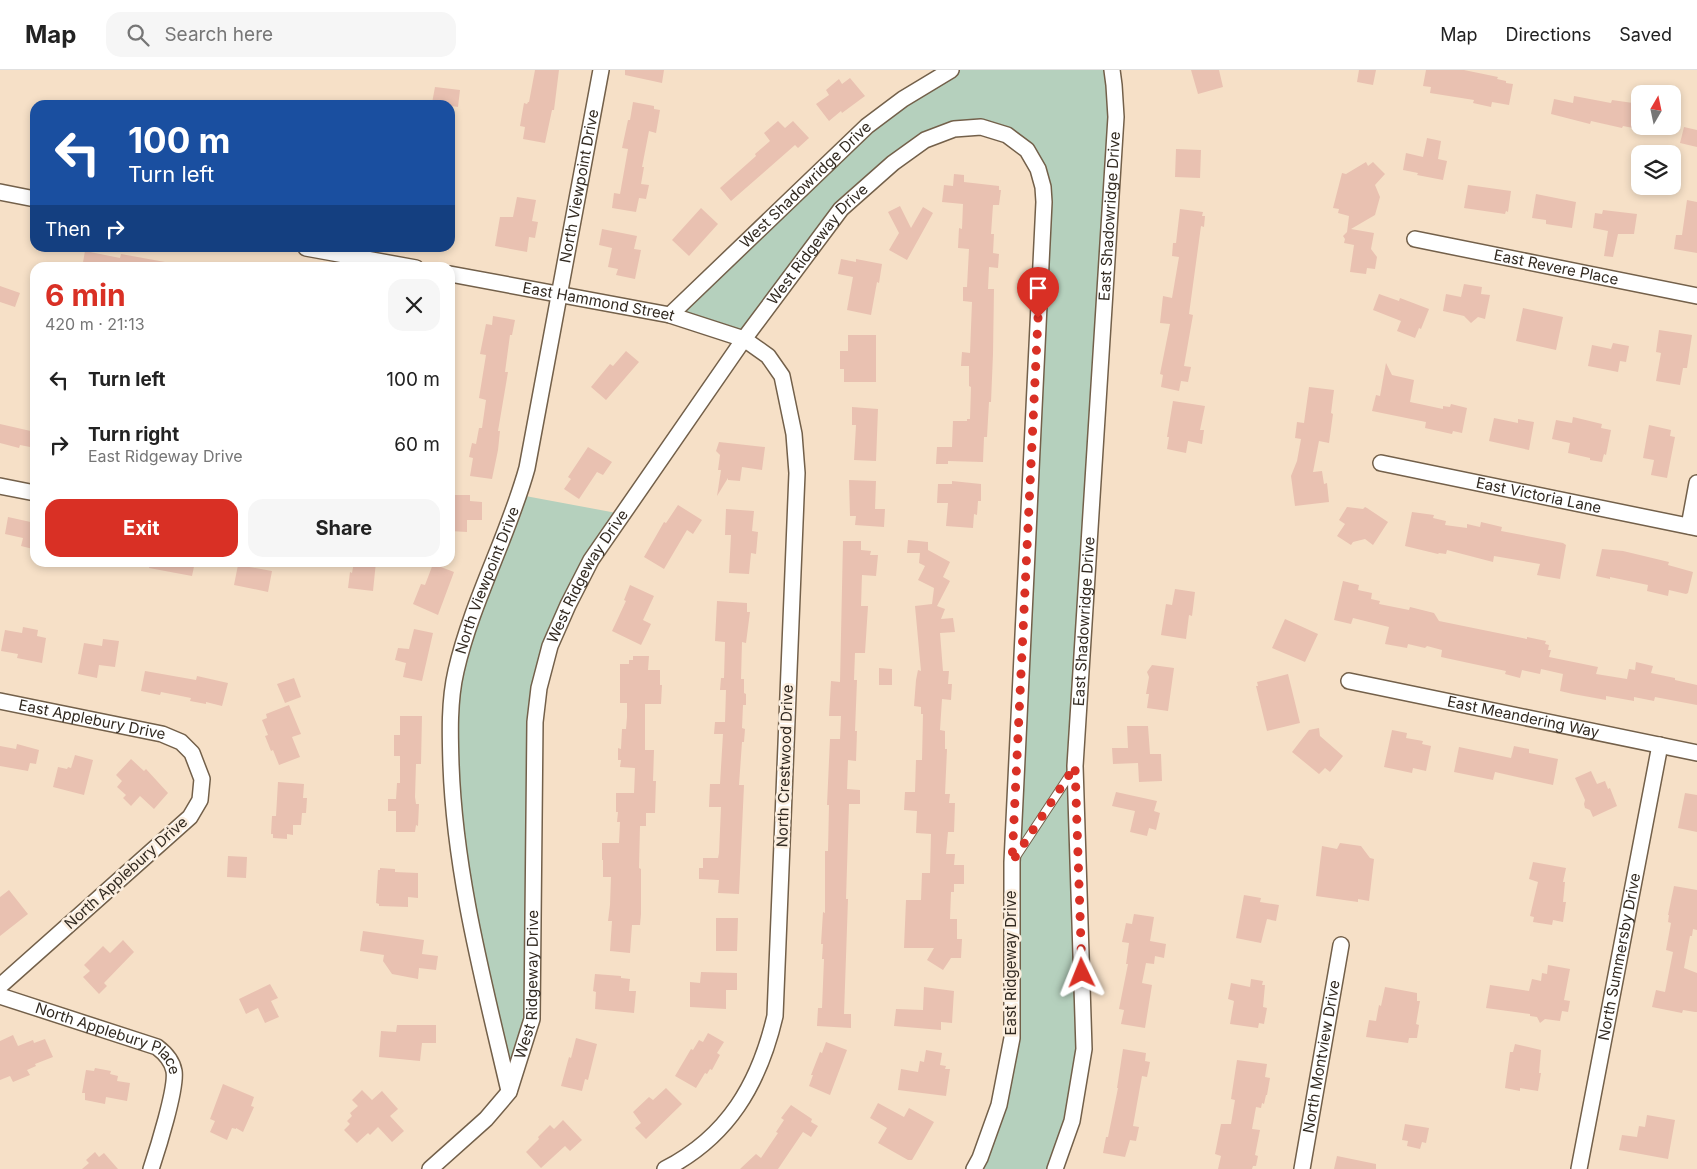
<!DOCTYPE html>
<html lang="en">
<head>
<meta charset="utf-8">
<style>
  :root { --surface:#fff; --page:#f6f6f6; --text:#222; --muted:#767676; --line:#e0e0e0; --accent:#d93025 }
  body { margin:0; font-family:Inter,sans-serif; background:var(--page); color:var(--text); height:100vh; display:flex; flex-direction:column; font-size:19px; white-space:nowrap }
  * { box-sizing:border-box; margin:0 }
  p { font-size:16px; color:var(--muted) }
  .icon { flex:none; width:28px; height:28px; fill:none; stroke:currentColor; stroke-width:2; stroke-linecap:round; stroke-linejoin:round }
  .map { position:relative; flex:1; overflow:hidden }
  .sheet { position:absolute; left:30px; top:192px; width:425px; height:305px; display:flex; flex-direction:column; background:var(--surface); border-radius:15px; box-shadow:0 2px 8px #0003 }
  .sheet>* { flex:none }
  .banner { position:absolute; left:30px; top:30px; width:425px; height:152px; border-radius:15px; box-shadow:0 2px 8px #0003; background:#1a4fa0; color:#fff; overflow:hidden }
  .needle { width:32px; rotate:9deg }
  .buttons { position:absolute; left:1631px; top:15px; display:grid; gap:10px }
  .buttons a { display:grid; place-items:center; width:50px; height:50px; border-radius:10px; background:var(--surface); box-shadow:0 2px 8px #0003; font-size:25px }
  .pin { position:absolute; display:grid; place-items:center; width:42px; height:42px; color:#fff; margin:-51px -21px; border-radius:50% 50% 50% 0; rotate:-45deg; box-shadow:0 0 5px #0007 }
  .pin .icon { rotate:45deg }
  .me { position:absolute; width:55px; margin:-28px; rotate:358deg; stroke-linejoin:round; filter:drop-shadow(0 0 4px #0008) }
  .turn { display:flex; align-items:center; gap:18px; height:105px; padding:0 15px; font-size:22px }
  .turn .icon { width:65px; height:65px; stroke-width:2.5 }
  .turn b { display:block; font-size:35px; line-height:42px }
  .then { display:flex; align-items:center; height:48px; padding:0 15px; background:#0003; gap:10px; font-size:19px }
  .round { display:grid; place-items:center; flex:none; width:52px; height:52px; border-radius:15px; background:var(--page) }
  .head { display:flex; align-items:center; justify-content:space-between; height:85px; padding:0 15px }
  h1 { font-size:30px; font-weight:700; line-height:38px; color:var(--accent) }
  .button { display:flex; gap:10px; margin-top:auto; padding:10px 15px }
  .button a { flex:1; height:58px; border-radius:15px; background:var(--accent); color:#fff; font-size:20px; font-weight:700; line-height:58px; text-align:center }
  .button a+a { background:var(--page); color:var(--text) }
  ul { padding:0; list-style:none }
  li { display:flex; align-items:center; gap:15px; height:65px; padding:0 15px }
  li div { flex:1 }
  li b { display:block; font-size:19px }
  li em { font-style:normal }
  header { display:flex; align-items:center; gap:30px; box-sizing:border-box; height:70px; padding:0 25px; background:var(--surface); border-bottom:1px solid var(--line) }
  header strong { font-size:24px }
  nav { display:flex; gap:28px; margin-inline-start:auto; font-size:18px }
  .search { width:350px; height:45px; background:var(--page); display:flex; align-items:center; gap:12px; box-sizing:border-box; padding:0 18px; border-radius:15px; color:var(--muted); font-size:19px }
  .map>svg:first-child { display:block }
  .green { fill:#b5d0bd }
  .building { fill:#e9c1b1 }
  .lines { fill:none; stroke-linecap:round; stroke-linejoin:round }
  .service-casing { stroke:#73604a; stroke-width:10 }
  .minor-casing { stroke:#73604a; stroke-width:18 }
  .service { stroke:#fff; stroke-width:8 }
  .minor { stroke:#fff; stroke-width:15 }
  .route { stroke:#d93025; stroke-width:9; stroke-dasharray:0 16.2 }
  .labels { text-anchor:middle; stroke-width:5; stroke-linejoin:round; paint-order:stroke }
  .street-label { font-size:15px; fill:#322a21; stroke:#fcefe0 }
</style>
</head>
<body>
<header>
<strong>Map</strong>
<div class="search"><svg class="icon" aria-label="search" viewBox="0 0 24 24"><circle cx="10" cy="10" r="6"/><path d="M15 15l6 6"/></svg>Search here</div>
<nav><a>Map</a><a>Directions</a><a>Saved</a></nav>
</header>
<div class="map">
<svg width="1697" height="1099" viewBox="0 0 1697 1099">
  <rect width="100%" height="100%" fill="#f6e0c7"/>
  <path class="green" d="M951 0H1112L1075 696 1084 979 1055 1099H974L1012 968 1044 132 1027 80 981 57 925 70 841 139 744 269 670 245 867 56Z
    M520 425 622 444 591 490 539 618 532 949 509 1022 461 799 456 603Z"/>
  <path class="building" d="M535 0H559L554 40H552L545 73 523 69 525 57 520 56 524 33 527 34 528 32H529Z
    M625 0H664L662 13 625 5Z
    M1191 0H1219L1223 17 1198 24Z
    M1359 0H1376L1373 15 1357 12Z
    M1426 0H1464L1498 7 1497 9 1506 11V13L1513 14 1509 35 1492 32 1491 37 1473 33 1474 30 1430 23 1431 17 1423 16Z
    M850 8 865 26 842 43 841 41 829 51 816 34 829 25 826 20 839 9 842 14Z
    M435 17 460 20 458 37 432 33Z
    M1574 26 1611 33 1612 30 1640 34V54L1634 53 1633 58 1623 56 1622 58 1591 51 1590 54 1551 44 1554 29 1573 33Z
    M633 32 654 36V39L660 40 656 63 649 61 642 97H644L641 114 649 115 646 129 639 128 636 142 612 138 614 123 620 124 628 79 622 78 628 50H630Z
    M778 51 785 58 793 51 809 68 798 78 795 75 731 131 720 118 756 86 755 84 770 71 764 63Z
    M1684 57 1697 60V77L1680 73Z
    M1427 68 1441 71 1438 89 1447 91 1443 110 1417 105 1418 103 1403 100 1406 83 1423 87Z
    M1176 79 1201 80 1200 108 1175 107Z
    M1366 92 1368 96 1373 92 1385 104 1375 115 1380 127 1375 145 1351 159 1374 163 1371 179 1377 187 1375 199 1367 198 1366 204 1350 202 1354 175 1344 173 1345 169 1343 166 1347 162 1349 146 1338 143 1339 139 1333 138 1342 103 1346 104Z
    M954 104 964 105V112L999 116V120H1001L999 135H993L991 164H994L993 183 999 184 998 198 989 197 988 219H994L993 284 991 332H989L987 367H984L983 392 948 391V394H936L937 377H952L953 351H967V349H970L971 317 969 316V296H961L962 282 970 283 972 232 963 231V217H967L969 179 958 178 959 158 962 159 963 134 942 132 944 115 953 116Z
    M1468 115 1511 121 1508 142 1506 141 1505 144 1464 138Z
    M1536 124 1576 132 1572 158 1546 154V150L1532 148Z
    M517 127 536 130 532 151 538 152 535 168 529 167 527 182 495 176 500 147H513Z
    M1687 130 1697 132V183L1674 179 1676 165H1682Z
    M900 136 911 158 923 137 933 143 907 190 889 180 899 163 888 142Z
    M701 138 718 154 689 186 672 170Z
    M1180 139 1203 142 1202 146H1205L1204 157 1201 156 1189 244 1193 245 1184 296 1191 297 1188 312 1181 311 1179 321 1161 317 1163 305 1160 304 1170 254 1160 253 1163 226 1172 228 1179 187 1172 186 1173 173H1176Z
    M1603 140 1637 144 1634 164H1618L1613 187 1604 186 1608 161 1593 158 1595 143 1602 144Z
    M602 159 637 166 634 179 641 180 635 209 616 205 618 199 608 197 612 178 599 175Z
    M85 181 120 188 121 184 165 192 164 198H82Z
    M841 189 856 192V189L882 194 879 213 877 212 871 245 847 240 853 207 838 204Z
    M1464 214 1482 217 1481 224 1490 225 1485 249 1478 247 1471 253 1464 246 1443 241 1446 224 1461 227Z
    M0 216 20 223 15 237 0 232Z
    M1379 224 1399 231 1400 228 1429 239 1421 259 1419 258 1415 268 1397 261 1401 251 1373 240Z
    M1523 238 1563 247 1556 280 1516 271Z
    M493 246 515 250 512 265H510L505 302H508L498 361H500L498 380 492 409 470 406 473 388 469 387 472 373 476 374 479 358H482L486 330 479 328 486 285 480 284 486 254 492 255Z
    M1659 260 1692 265 1687 298H1683L1680 315 1656 311 1661 283 1656 282Z
    M848 265H876V312H844V299H840V281H848Z
    M1613 273 1629 276 1626 292 1620 291 1618 302 1588 296 1592 275 1611 279Z
    M626 281 639 292 606 330 591 317 610 294 613 296Z
    M1386 293 1392 305 1414 310 1410 332 1443 339V336L1450 337 1451 334 1467 338 1462 363 1453 361 1452 364 1425 358 1426 352 1372 341 1376 325 1380 326Z
    M1309 317 1334 320 1331 343 1333 344 1329 373 1319 371 1313 402 1322 401 1324 414 1327 413 1329 432 1295 436 1291 406 1297 391 1301 369 1295 368 1297 352 1304 353Z
    M1173 331 1205 336 1200 360H1204L1202 374 1188 371 1186 383 1167 379 1169 367H1167Z
    M852 337 878 339 876 391 854 390 856 355H852Z
    M1573 347 1602 354 1601 358 1611 360 1606 385 1604 384 1602 392 1590 390V388L1568 383 1570 373 1552 369 1556 350 1572 353Z
    M1494 348 1518 353V349L1534 352 1529 380 1489 371Z
    M0 354 35 362V378L20 375 19 378 0 373Z
    M1649 355 1671 360 1670 366 1675 367 1667 408 1651 405 1654 390 1643 388Z
    M719 372 765 377 762 400 742 397 740 411 728 410V408L717 426 721 400H718L720 385 716 381Z
    M588 377 612 392 603 405 597 402 579 429 564 419 571 409 568 407Z
    M849 410 876 411 875 439H885L884 457 855 455 856 446H850Z
    M952 411 981 414V431H978L977 445 974 444 973 458 946 456 948 433H937L938 414H952Z
    M454 425H470V431L482 432V450H467V462L450 461V426H454Z
    M678 435 702 450 693 464 687 460 664 499 644 487 664 452 666 453Z
    M1347 437 1363 439 1365 437 1367 438 1388 452 1373 475 1365 469 1353 472 1351 475 1337 466 1345 454 1339 450Z
    M726 439 754 441 752 461 758 462 756 484 751 483 749 504 729 503 731 465H725Z
    M1412 442 1434 445 1433 448 1446 451 1445 455 1467 458V454L1480 457 1481 452 1502 457 1501 461 1563 473 1566 475 1560 509 1537 505 1540 494 1494 486 1493 492 1447 480 1446 484 1439 483 1438 484 1405 476Z
    M8 447 35 453V468L33 479 21 476 23 468 5 464Z
    M908 470 928 472V480L950 492 943 507 950 511 937 536 945 539 941 549 953 548 955 562 940 563 943 601H949L948 614H952L951 630 942 629 940 660 945 661V679H947L945 724H950L949 733H955L954 762H948L946 784H955L954 795H964V814H954V822H951L950 849H957V869H962L961 888H951L943 900 927 890 934 878H904L906 830H921L922 803H930L931 764 916 763 917 741 904 740 905 722H915L916 690H922L923 644H921V637L914 636 916 610 918 600 921 601 915 536 932 534 934 518 918 510 925 496 919 493 920 483H907Z
    M843 471H861V480L871 481 870 485H878L876 506 862 505 861 536H868L865 583H855L854 610H857L855 661H857L856 691 848 690 847 719 860 720V734H849L846 829H848L844 944H851V958L817 956 818 938H822L824 889H822L823 874H821L823 842 825 843V781H828L829 735H827L830 669H840L841 646H829L831 611 840 612Z
    M1602 479 1623 481 1669 492 1668 495 1693 502 1688 523 1686 524 1669 520 1668 526 1647 521 1648 515 1610 507V509L1596 506Z
    M150 492H195L192 506 149 498Z
    M354 492H376L373 521 348 518 350 502 352 503Z
    M433 494 454 502 438 545 413 534 421 514 425 515Z
    M238 495 272 501 268 522 234 515Z
    M1343 511 1359 515 1358 520 1372 523 1371 529 1380 531 1379 534 1409 540 1410 537 1434 543 1439 551 1527 569V567L1546 571 1545 574 1549 575 1548 580H1551L1549 587 1598 597 1596 604 1627 609 1629 599 1635 600 1636 592 1653 596 1651 603 1675 608V610L1697 615V635L1655 627 1654 631 1634 627V631L1606 626V630L1573 624 1560 621 1563 604 1541 599 1540 604 1522 600 1520 608 1505 604 1506 601 1441 587 1442 580 1427 576 1425 578 1408 574 1407 578 1385 574 1389 557 1353 548 1351 554 1334 550Z
    M630 515 654 526 643 550 651 554 641 575 612 561 626 531 624 530Z
    M1175 519 1195 522 1192 546 1189 545 1186 569 1161 565 1166 534 1172 535Z
    M717 531 747 533V542H750L746 573 742 572 741 609H744V623L746 624V635H743L742 658 745 659 744 672H742L739 715H744L739 824 718 823 719 810 699 809V798H703V788H718L719 783 721 737H709L710 714H720L723 664H714L715 652H725L726 620H720L721 608H724L725 572 715 571Z
    M1285 549 1318 564 1305 592 1272 578Z
    M23 557 38 560 37 566 46 568 42 593 17 588 18 584 1 581 5 560 22 563Z
    M414 559 433 563 422 611 403 607 406 593 395 590 398 578 409 579Z
    M103 569 119 571 115 597 99 595 97 608 78 604 84 573 102 576Z
    M633 586H649L648 600H660V615H662L661 634H645V680H654L653 711H656L655 743H646V756H640L639 798 641 799V844L640 855H632L630 883 610 881 612 851H608L610 835 611 807H603V790H602V773H619L620 752H617L618 742H616V723H634L635 698 620 697 621 690H618V678L621 679 622 659H626L627 647V633H620V594H629V590H633Z
    M1152 595 1174 598 1168 641 1147 638 1149 624H1146L1149 607 1147 602Z
    M879 598 892 599V615H879Z
    M145 601 196 610 197 606 228 613 222 636 206 632V634L190 631 191 628 161 622 160 625 141 621Z
    M1288 604 1300 653 1267 661 1256 616H1258L1257 612Z
    M294 608 301 627 285 633 277 614Z
    M289 635 301 664 292 667 300 687 279 695 273 680 271 681 265 666 268 665 262 650 267 648 266 644Z
    M400 646H422L421 694H416L415 727 416 734H419L418 756 416 755 415 762H396V741H388V729H396L397 713H400V686H394V665H400Z
    M1127 656H1148L1150 684H1161L1162 711 1139 712 1138 693 1113 694 1112 678H1128Z
    M1319 658 1320 666 1343 686 1330 702 1325 698 1319 704 1292 682 1309 660Z
    M1392 660 1407 663 1406 668 1423 671 1422 674 1431 676 1426 701 1413 698 1412 703 1384 697Z
    M17 674 39 680 36 694 30 693 28 701 0 696V676L16 679Z
    M1514 676 1529 679V683L1558 689 1553 715 1495 702 1493 710 1454 702 1459 677 1511 688Z
    M75 685 93 690 84 725 53 717 58 697 67 699 68 697 71 698Z
    M131 689 144 701 146 699 168 723 154 739 140 726 131 736 123 728 126 725 117 717 122 711 116 705Z
    M1591 701 1597 714 1605 711 1608 719 1610 718 1617 736 1593 747 1590 740 1585 738 1584 734 1585 730 1575 708Z
    M278 712 304 714 303 728H307L306 743H302L301 755H293V765L287 764V769L273 768V764H271L272 746H276Z
    M1116 722 1157 731 1154 741 1160 743 1156 760 1149 758 1147 766 1130 762 1135 741 1112 736Z
    M1685 723 1697 725V762L1678 758Z
    M1340 773 1361 776 1370 788 1374 789 1369 831 1358 829V832L1316 826 1322 776 1337 779Z
    M228 786 247 787 246 808 227 807Z
    M1533 792 1566 798 1563 812H1565L1563 832H1566L1563 852 1553 850 1552 855 1533 852 1534 847 1530 846 1538 812 1529 809Z
    M380 798 395 799V802L418 803V828L408 827V837L379 836V834L376 833 378 800H380Z
    M1674 816 1697 820V860L1693 859 1692 866H1690L1684 898 1697 903V942H1695L1683 940 1682 943 1652 937 1656 920 1665 922 1673 882 1666 880 1671 853 1668 852 1669 845H1668Z
    M9 820 28 844 0 866V827Z
    M1244 825 1261 828 1260 832 1279 835 1276 851 1267 849 1261 873 1236 868Z
    M1134 844 1154 847 1150 871 1166 874 1164 888 1155 886 1154 894 1146 893 1142 913 1152 915 1145 958 1121 954 1124 940 1119 939 1128 894H1126L1129 873 1122 872 1126 853 1132 854Z
    M716 848H738L737 881H716Z
    M363 861 424 870 422 884 438 886 436 900 419 898 418 909 392 904 383 891 384 885 360 881Z
    M123 870 134 882 104 913 107 916 99 924 83 907 90 901 84 895 103 876 110 883Z
    M1548 895 1570 899 1564 930 1570 931 1568 942 1562 941 1560 951 1545 949 1540 953 1537 947 1530 946V944L1486 938 1490 915 1529 921 1532 909 1541 911 1542 903 1547 904Z
    M701 902 737 903V920H726V939L690 937V912L700 913Z
    M595 904 621 906V908L630 909 629 921H636L634 943 595 939 596 922 593 921Z
    M1251 909 1263 911 1262 915H1265L1263 937 1267 938 1264 954 1259 953 1258 958 1230 954 1234 931 1228 929 1231 913 1250 917Z
    M270 914 278 928 271 931 279 947 265 953 258 938 246 944 239 929Z
    M924 917 954 921 952 953 941 952V960L894 956 896 939 923 940Z
    M1385 917 1417 923V931H1420L1416 954 1419 955 1417 968H1409L1408 973 1366 967 1369 950 1376 951 1379 935 1381 936Z
    M397 955H436V973H422L420 991 379 987 381 961 396 962Z
    M708 963 724 972 717 983 720 985 712 1000 710 999 707 1004 705 1003 696 1018 675 1006 691 979 693 980 699 970 703 972Z
    M13 965 18 976 33 970 34 973 45 969 53 987 35 994 36 996 27 1000 30 1005 13 1012 10 1006 0 1010V971Z
    M576 968 597 974 588 1010 585 1009 582 1021 561 1016 569 987 571 988Z
    M826 972 847 980 830 1025 809 1016 813 1005H811L820 982 822 983Z
    M1515 974 1541 980 1539 1003H1541L1538 1021 1520 1018V1021L1505 1018 1510 982H1513Z
    M1123 979 1146 983 1145 991 1150 992 1147 1007 1142 1006 1133 1056 1139 1057 1136 1071 1130 1070 1125 1087 1103 1083 1106 1067H1108L1118 1018H1117Z
    M926 980 942 983 940 995 946 996 945 999H950L946 1026 898 1020 901 999 918 1002 920 991 924 992Z
    M1237 990 1267 994 1265 1007 1270 1008 1267 1025H1266L1264 1034 1262 1033 1261 1038 1256 1037 1252 1059 1260 1060 1255 1085 1258 1086 1256 1096H1253L1252 1099H1218L1221 1086 1215 1084 1221 1054H1231L1235 1030 1231 1029Z
    M95 998 111 1001 110 1004 118 1006 117 1011 130 1013 127 1031 106 1027 105 1034 85 1030V1023H82L86 1000 94 1001Z
    M223 1014 254 1027 251 1036 254 1037 243 1062 236 1058V1059L232 1058 227 1070 210 1062 215 1051 210 1049Z
    M666 1018 682 1034 646 1069 635 1058 641 1053 633 1042 649 1027 653 1030Z
    M362 1020 372 1030 382 1021 398 1039 390 1046 404 1061 392 1072 378 1057 370 1065 368 1063 357 1073 344 1060 350 1054 347 1051 352 1046 350 1043 358 1036 352 1030Z
    M878 1033 904 1047 909 1038 934 1052 912 1090H908L878 1073 887 1058 870 1048Z
    M791 1035 812 1049 811 1052 818 1056 811 1067 803 1062 778 1099H740L756 1084 761 1088 778 1063 776 1062 784 1050 781 1048Z
    M1647 1045 1675 1050 1668 1089 1619 1080 1622 1065 1637 1067 1639 1056 1645 1057Z
    M563 1050 582 1070 570 1081 565 1076 541 1098 526 1082 539 1069 538 1067 550 1055 554 1059Z
    M1405 1054 1429 1058 1426 1073 1422 1072 1420 1079 1407 1076 1408 1071 1402 1070Z
    M95 1082 99 1087 104 1083 118 1099H82L89 1093 86 1090Z
    M1337 1086 1376 1094V1099H1334Z"/>
  <g class="lines">
    <defs>
      <path id="service" d="M1015 788 1073 700"/>
      <g id="minor">
        <path d="M0 122 35 129"/>
        <path id="s1" d="M1415 169 1697 226"/>
        <path d="M306 178 416 198"/>
        <path id="s2" d="M450 204 670 245 744 269 768 286 782 306 794 364 797 403 775 946C759 1014 728 1067 665 1099"/>
        <path id="s3" d="M670 245 867 56 903 29 951 0"/>
        <path id="s4" d="M1381 393 1697 458"/>
        <path d="M0 416 35 423"/>
        <path d="M1689 456 1697 413"/>
        <path id="s5" d="M1349 611 1697 683"/>
        <path id="s6" d="M0 631 162 664 181 672 192 683 202 709 200 730 190 747 0 916"/>
        <path id="s7" d="M0 926 157 977C165 983 172 990 174 1001 177 1018 157 1081 151 1099"/>
        <path id="s8" d="M509 1021C484 913 455 806 451 695 450 664 449 631 456 601 472 531 508 467 527 398L601 0"/>
        <path id="s9" d="M430 1099 486 1049 509 1022 532 949 535 652 539 618 550 576 568 535 591 490 744 269 841 139 893 93 925 70 954 59 981 57 1007 65 1027 80 1038 99 1043 117 1044 132 1012 792V968L999 1035 980 1088 974 1099"/>
        <path id="s10" d="M1055 1099 1072 1051 1084 979 1075 696 1116 47 1114 15 1112 0"/>
        <path id="s11" d="M1302 1099 1341 875"/>
        <path id="s12" d="M1579 1099 1660 675"/>
      </g>
    </defs>
    <use href="#service" class="service-casing"/>
    <use href="#minor" class="minor-casing"/>
    <use href="#service" class="service"/>
    <use href="#minor" class="minor"/>
  </g>
  <g class="lines">
    <path class="route" d="M1038 248 1012 792 1075 696 1082 903"/>
  </g>
  <g class="labels">
    <g class="street-label">
      <text dy="5" stroke="none"><textPath href="#s3" startOffset="188">West Shadowridge Drive</textPath></text>
      <text dy="5" stroke="none"><textPath href="#s8" startOffset="928">North Viewpoint Drive</textPath></text>
      <text dy="5" stroke="none"><textPath href="#s10" startOffset="958">East Shadowridge Drive</textPath></text>
      <text dy="5" stroke="none"><textPath href="#s9" startOffset="1046">West Ridgeway Drive</textPath></text>
      <text dy="5" stroke="none"><textPath href="#s1" startOffset="144">East Revere Place</textPath></text>
      <text dy="5" stroke="none"><textPath href="#s2" startOffset="151">East Hammond Street</textPath></text>
      <text dy="5" stroke="none"><textPath href="#s4" startOffset="161">East Victoria Lane</textPath></text>
      <text dy="5" stroke="none"><textPath href="#s9" startOffset="641">West Ridgeway Drive</textPath></text>
      <text dy="5" stroke="none"><textPath href="#s8" startOffset="522">North Viewpoint Drive</textPath></text>
      <text dy="5" stroke="none"><textPath href="#s10" startOffset="552">East Shadowridge Drive</textPath></text>
      <text dy="5" stroke="none"><textPath href="#s5" startOffset="178">East Meandering Way</textPath></text>
      <text dy="5" stroke="none"><textPath href="#s6" startOffset="94">East Applebury Drive</textPath></text>
      <text transform="translate(785 696) rotate(-88)" y="5">North Crestwood Drive</text>
      <text transform="translate(126 803) rotate(-42)" y="5">North Applebury Drive</text>
      <text dy="5" stroke="none"><textPath href="#s12" startOffset="216">North Summersby Drive</textPath></text>
      <text transform="translate(1011 893) rotate(-90)" y="5">East Ridgeway Drive</text>
      <text dy="5" stroke="none"><textPath href="#s9" startOffset="221">West Ridgeway Drive</textPath></text>
      <text dy="5" stroke="none"><textPath href="#s7" startOffset="118">North Applebury Place</textPath></text>
      <text dy="5" stroke="none"><textPath href="#s11" startOffset="114">North Montview Drive</textPath></text>
    </g>
  </g>
</svg>
<div class="buttons">
<a><svg class="needle" viewBox="-14 -14 28 28"><path d="M0-13l5 13h-10z" fill="#e53935"/><path d="M0 13l5-13h-10z" fill="#767676"/></svg></a>
<a><svg class="icon" aria-label="layers" viewBox="0 0 24 24"><path d="M12 4l9 5-9 5-9-5zM3 14l9 5 9-5"/></svg></a>
</div>
<div class="pin" style="left:1038px;top:248px;background:#d93025"><svg class="icon" aria-label="arrive" viewBox="0 0 24 24"><path d="M6 21V4h12l-3 4 3 4H6"/></svg></div>
<svg class="me" style="left:1082px;top:903px" viewBox="-20 -20 40 40"><path d="M0-17L14 15 0 8-14 15z" fill="#d93025" stroke="#fff" stroke-width="4"/></svg>
<div class="banner">
<div class="turn"><svg class="icon" aria-label="left" viewBox="0 0 24 24"><path d="M17 20v-9H6M10 6l-5 5 5 5"/></svg><div><b>100 m</b>Turn left</div></div>
<div class="then">Then<svg class="icon" aria-label="right" viewBox="0 0 24 24"><path d="M7 20v-9h11M14 6l5 5-5 5"/></svg></div>
</div>
<section class="sheet">
<div class="head"><div><h1>6 min</h1><p>420 m · 21:13</p></div><a class="round"><svg class="icon" aria-label="close" viewBox="0 0 24 24"><path d="M6 6l12 12M18 6L6 18"/></svg></a></div>
<ul>
<li><svg class="icon" aria-label="left" viewBox="0 0 24 24"><path d="M17 20v-9H6M10 6l-5 5 5 5"/></svg><div><b>Turn left</b></div><em>100 m</em></li>
<li><svg class="icon" aria-label="right" viewBox="0 0 24 24"><path d="M7 20v-9h11M14 6l5 5-5 5"/></svg><div><b>Turn right</b><p>East Ridgeway Drive</p></div><em>60 m</em></li>
</ul>
<div class="button"><a>Exit</a><a>Share</a></div>
</section>
</div>
</body>
</html>
